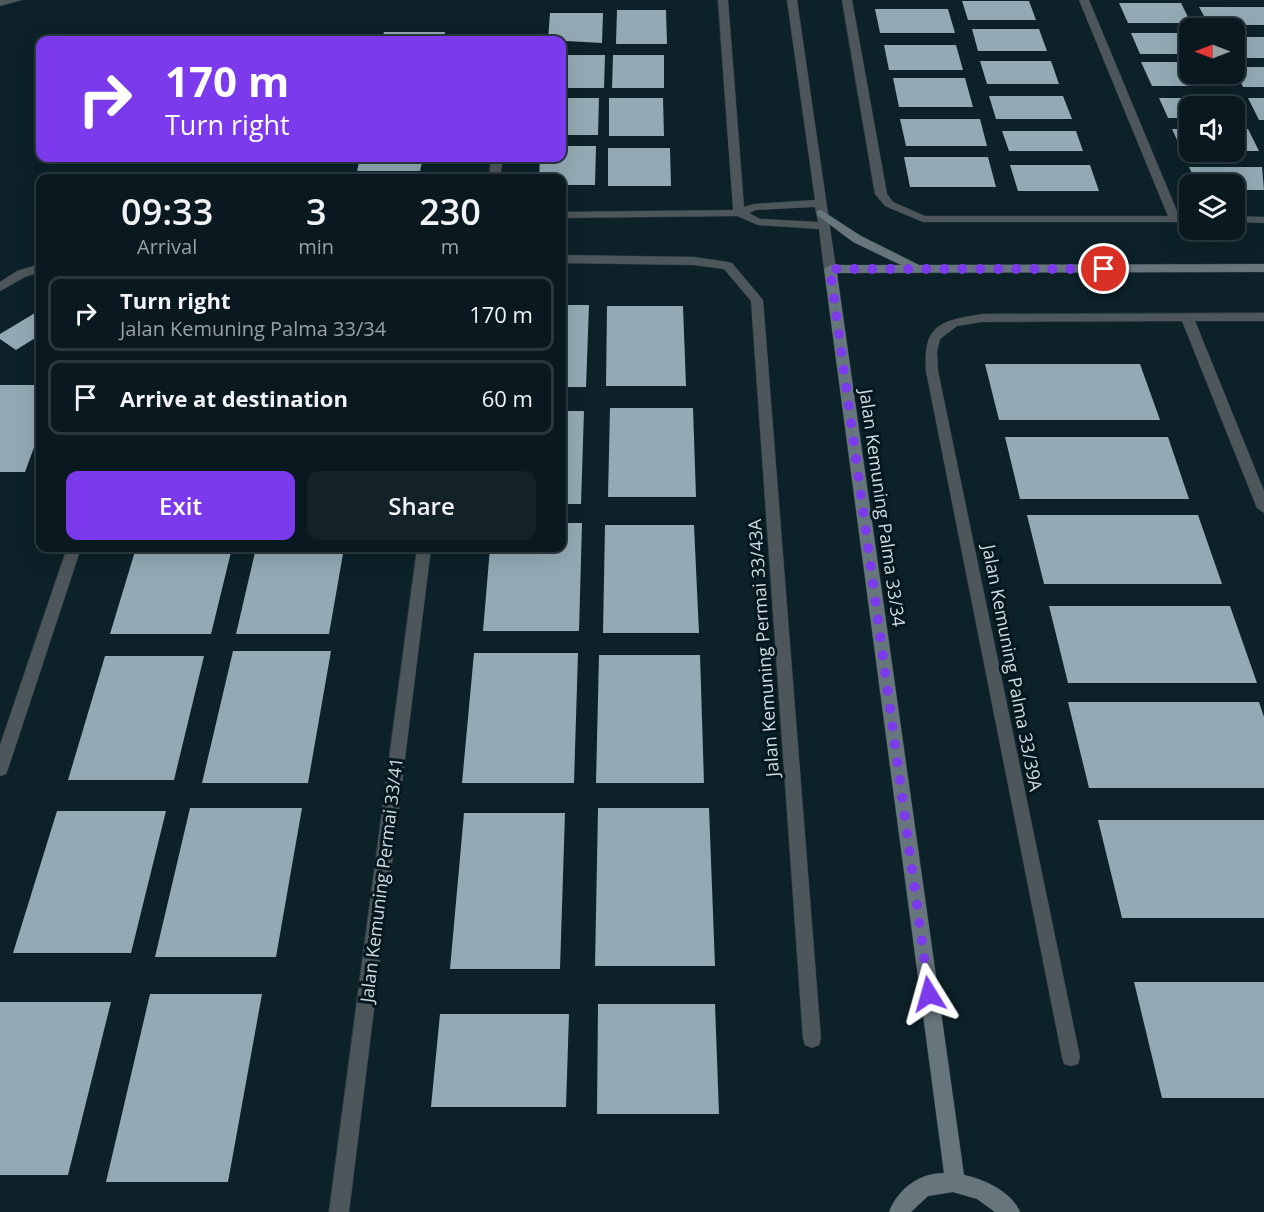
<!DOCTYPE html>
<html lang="en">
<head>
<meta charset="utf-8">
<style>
  :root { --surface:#0a191f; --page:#132228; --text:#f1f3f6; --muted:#99a0a4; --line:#2a383d; --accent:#7c3aed }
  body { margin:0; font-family:"Open Sans",sans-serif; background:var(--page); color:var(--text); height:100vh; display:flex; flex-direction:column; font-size:22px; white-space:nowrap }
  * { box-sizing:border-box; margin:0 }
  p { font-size:20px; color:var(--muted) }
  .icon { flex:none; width:33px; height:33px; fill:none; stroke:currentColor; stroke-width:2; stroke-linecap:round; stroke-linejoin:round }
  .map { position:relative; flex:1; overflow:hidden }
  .drawer { position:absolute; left:36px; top:174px; width:530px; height:378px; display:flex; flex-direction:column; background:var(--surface); border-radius:12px; box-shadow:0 6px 24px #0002,0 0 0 2px var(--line) }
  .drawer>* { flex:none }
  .guide { position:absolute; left:36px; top:36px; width:530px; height:126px; border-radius:12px; box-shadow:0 6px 24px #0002,0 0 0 2px var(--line); background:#7c3aed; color:#fff; overflow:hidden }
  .needle { width:39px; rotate:270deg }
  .buttons { position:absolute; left:1179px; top:18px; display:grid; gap:12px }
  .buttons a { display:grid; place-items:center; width:66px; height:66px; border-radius:12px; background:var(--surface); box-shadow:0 6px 24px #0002,0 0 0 2px var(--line); font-size:30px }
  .pin { position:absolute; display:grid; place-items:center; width:51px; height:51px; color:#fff; margin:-26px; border:3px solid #fff; border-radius:50%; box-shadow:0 2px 6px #0007 }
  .me { position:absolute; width:66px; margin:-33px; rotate:352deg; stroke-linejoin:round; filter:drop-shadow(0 0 4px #0008) }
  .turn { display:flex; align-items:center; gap:21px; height:126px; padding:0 30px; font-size:27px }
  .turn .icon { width:78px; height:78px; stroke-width:2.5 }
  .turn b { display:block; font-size:42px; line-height:51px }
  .eta { display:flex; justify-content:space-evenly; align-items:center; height:102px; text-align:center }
  .eta b { font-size:36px; font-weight:600; line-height:42px }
  .action { display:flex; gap:12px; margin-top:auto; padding:12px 30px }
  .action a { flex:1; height:69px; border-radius:12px; background:var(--accent); color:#fff; font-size:24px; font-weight:600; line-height:69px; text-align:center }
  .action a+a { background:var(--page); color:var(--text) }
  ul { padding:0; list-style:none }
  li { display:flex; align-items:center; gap:18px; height:75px; margin:0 12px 9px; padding:0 18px; border:3px solid var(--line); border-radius:12px }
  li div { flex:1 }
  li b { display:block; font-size:22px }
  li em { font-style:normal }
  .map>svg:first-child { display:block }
  .building { fill:#93aab4 }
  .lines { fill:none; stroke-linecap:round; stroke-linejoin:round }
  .service-casing { stroke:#293b43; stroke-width:1 }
  .minor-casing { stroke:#293b43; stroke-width:1 }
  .secondary-casing { stroke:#293b43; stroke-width:1 }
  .service { fill:#4d565a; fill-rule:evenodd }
  .minor { fill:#4d565a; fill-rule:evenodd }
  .secondary { fill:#67757c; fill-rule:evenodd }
  .route { stroke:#7c3aed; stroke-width:10; stroke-dasharray:0 18 }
  .labels { text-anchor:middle; stroke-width:6; stroke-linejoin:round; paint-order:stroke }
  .street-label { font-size:18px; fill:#d2dde3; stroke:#05181f }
</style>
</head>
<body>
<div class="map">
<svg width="1264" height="1212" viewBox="0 0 1264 1212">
  <rect width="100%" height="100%" fill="#0d2129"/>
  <path class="building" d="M962 1H1029L1036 20H968Z
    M1119 3H1181L1191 23H1128Z
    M1199 7H1264V25H1209Z
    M875 9H948L955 33H880Z
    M617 10H666L667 44H616Z
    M550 13H603L602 43 548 40Z
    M972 29H1039L1047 51H978Z
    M384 32H445L444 40H382Z
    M1131 33H1190V54H1140Z
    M1234 37H1264V58H1234Z
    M884 45H956L963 70H889Z
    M561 55H605L604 88H561Z
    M613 55H664V88H612Z
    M980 61H1051L1059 84H987Z
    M1141 62H1190V74H1218L1224 86H1152Z
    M1234 67H1264V87H1243Z
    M893 78H965L973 107H899Z
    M989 96H1063L1072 119H996Z
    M561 98H599L598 135H561Z
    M609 98H663L664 136H609Z
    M1159 98H1234L1244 118H1234V106H1190V118H1168Z
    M1248 98H1264V120H1259Z
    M900 119H980L987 146H906Z
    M1172 129H1190V151H1182Z
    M1234 129H1248L1259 151H1234Z
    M1002 131H1076L1083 151H1009Z
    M561 146H596L595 185H561V178H539L540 158H561Z
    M608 148H670L671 186H608Z
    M904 157H988L996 187H910Z
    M360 158H423L420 171H357Z
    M1010 165H1090L1099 191H1018Z
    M1189 167H1262L1264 190H1234V184H1197Z
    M561 305H589L586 387H561Z
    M607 306H683L686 386H606Z
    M40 310V335L16 350 0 339V334Z
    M985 364H1140L1160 420H999Z
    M0 385H40V431L25 472H0Z
    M610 408H693L696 497H608Z
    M561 411H584L581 504H561Z
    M1005 437H1168L1189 499H1020Z
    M1027 515H1198L1222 584H1044Z
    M561 523H582L579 631H483L490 548H561Z
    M605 525H694L699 633H603Z
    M136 548H232L211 634H110Z
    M256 548H344L329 634H236Z
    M1049 606H1230L1257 683H1068Z
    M233 651H331L308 783H202Z
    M474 653H578L574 783H462Z
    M599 655H700L704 783H596Z
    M105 656H204L174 780H68Z
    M1068 702H1259L1264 717V788H1089Z
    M190 808H302L276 957H155Z
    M598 808H709L715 966H595Z
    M57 811H166L131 953H13Z
    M464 813H565L560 969H450Z
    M1098 820H1264V918H1122Z
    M1134 982H1264V1098H1162Z
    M150 994H262L228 1182H106Z
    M0 1002H111L68 1175H0Z
    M598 1004H715L719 1114H597Z
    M440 1014H569L566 1107H431Z"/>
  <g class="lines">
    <defs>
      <path id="service" d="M0 0H22L0 6Z"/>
      <path id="minor" d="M718 0H728L744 207 754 204 815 200 787 0H797L836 269 834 272H826L824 269 819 229 758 225 737 216 561 218V212L733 210ZM815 207 818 222 760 219 749 213 756 210Z
        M842 0H852L887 194 893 202 925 216H1168L1079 0H1089L1179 216H1190V222H923L885 206 875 194Z
        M491 158H503L500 178H489Z
        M1234 216 1264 217V223L1234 222Z
        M561 255 694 257 728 262 732 263 763 300 821 1039 819 1045 812 1048 805 1045 803 1039 751 301 724 269 694 265 561 263Z
        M40 264V272L25 277 0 291V282L17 271Z
        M1264 313V321H1195L1264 491V513L1257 508 1182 321 982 322 957 326 940 339 937 352 938 371 1080 1057 1078 1064 1071 1066 1064 1064 1062 1057 926 371C923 324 940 321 982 314Z
        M67 548H81L8 769 6 774 0 776V745Z
        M417 548H431L349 1212H329Z"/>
      <path id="secondary" d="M821 210 861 236 919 265 1264 264V272L837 273 964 1175C984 1179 1012 1192 1020 1212H995L977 1199 953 1192 928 1196 911 1212H889C898 1189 919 1173 944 1173L824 269 830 265H901L853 242 817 215V211Z"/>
    </defs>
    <use href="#service" class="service-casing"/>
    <use href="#minor" class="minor-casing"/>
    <use href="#secondary" class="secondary-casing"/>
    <use href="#service" class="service"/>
    <use href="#minor" class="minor"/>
    <use href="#secondary" class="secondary"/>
  </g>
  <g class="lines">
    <path class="route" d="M929 994 830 269H1104"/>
  </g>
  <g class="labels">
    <g class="street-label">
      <text transform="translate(882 508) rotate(82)" y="6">Jalan Kemuning Palma 33/34</text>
      <text transform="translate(764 648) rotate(-94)" y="6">Jalan Kemuning Permai 33/43A</text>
      <text transform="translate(1012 668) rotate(79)" y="6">Jalan Kemuning Palma 33/39A</text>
      <text transform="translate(382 880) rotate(-83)" y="6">Jalan Kemuning Permai 33/41</text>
    </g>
  </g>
</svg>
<div class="buttons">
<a><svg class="needle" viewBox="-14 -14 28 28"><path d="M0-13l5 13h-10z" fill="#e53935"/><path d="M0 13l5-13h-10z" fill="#99a0a4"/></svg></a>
<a><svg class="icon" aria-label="sound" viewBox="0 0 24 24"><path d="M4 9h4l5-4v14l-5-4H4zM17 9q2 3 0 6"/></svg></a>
<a><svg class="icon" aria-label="layers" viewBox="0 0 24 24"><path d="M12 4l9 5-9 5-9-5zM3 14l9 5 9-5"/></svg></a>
</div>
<div class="pin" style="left:1104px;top:269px;background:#d93025"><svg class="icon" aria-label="arrive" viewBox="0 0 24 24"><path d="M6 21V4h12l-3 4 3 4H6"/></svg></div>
<svg class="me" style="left:929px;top:994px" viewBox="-20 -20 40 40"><path d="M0-17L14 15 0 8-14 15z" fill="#7c3aed" stroke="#fff" stroke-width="4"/></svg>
<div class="guide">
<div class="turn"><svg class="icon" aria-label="right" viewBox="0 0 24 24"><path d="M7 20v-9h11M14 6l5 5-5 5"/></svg><div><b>170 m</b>Turn right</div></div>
</div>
<section class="drawer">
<div class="eta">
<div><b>09:33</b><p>Arrival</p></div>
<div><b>3</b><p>min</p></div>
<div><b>230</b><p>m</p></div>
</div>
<ul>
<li><svg class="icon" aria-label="right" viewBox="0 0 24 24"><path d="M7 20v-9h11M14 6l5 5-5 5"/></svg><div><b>Turn right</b><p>Jalan Kemuning Palma 33/34</p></div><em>170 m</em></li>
<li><svg class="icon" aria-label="arrive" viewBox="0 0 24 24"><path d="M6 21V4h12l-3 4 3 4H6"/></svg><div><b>Arrive at destination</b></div><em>60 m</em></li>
</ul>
<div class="action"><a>Exit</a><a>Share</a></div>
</section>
</div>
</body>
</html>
